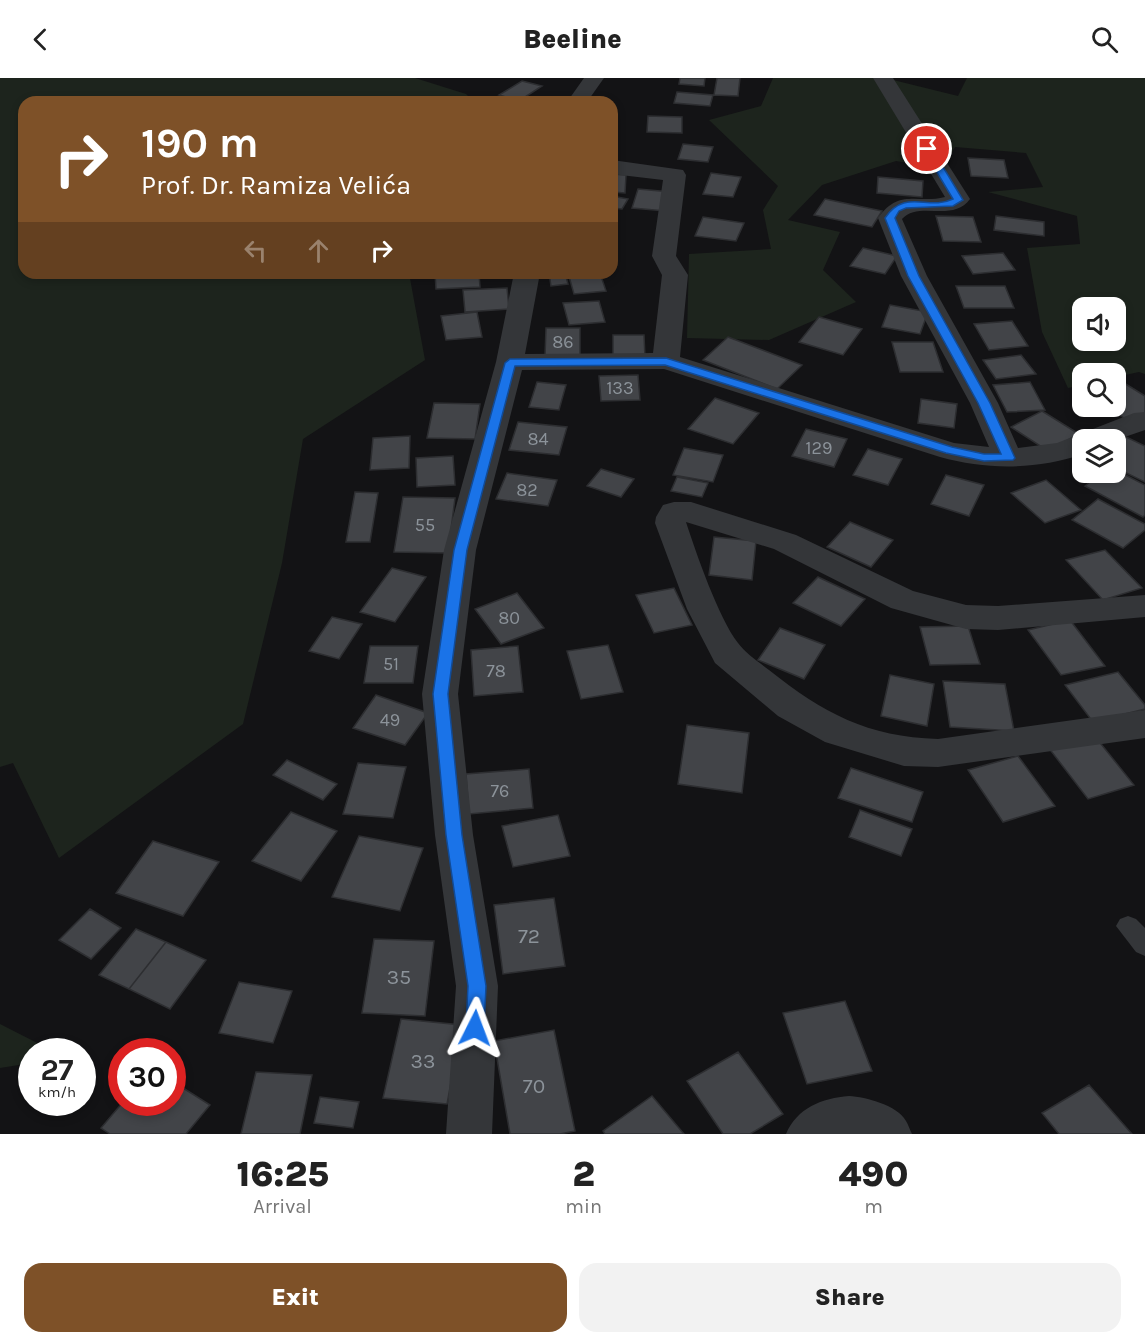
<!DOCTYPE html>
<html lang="en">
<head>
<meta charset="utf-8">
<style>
  :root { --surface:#fff; --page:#f2f2f2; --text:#222; --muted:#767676; --accent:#7e5128 }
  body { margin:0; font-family:Karla,sans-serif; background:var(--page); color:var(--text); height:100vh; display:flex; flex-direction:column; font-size:22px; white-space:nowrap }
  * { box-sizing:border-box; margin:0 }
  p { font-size:20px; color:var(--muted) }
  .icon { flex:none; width:33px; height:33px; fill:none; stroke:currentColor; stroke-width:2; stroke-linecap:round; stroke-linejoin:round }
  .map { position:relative; height:1056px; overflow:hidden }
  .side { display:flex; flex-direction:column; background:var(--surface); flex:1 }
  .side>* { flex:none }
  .banner { position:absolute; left:18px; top:18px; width:600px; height:183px; border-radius:18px; box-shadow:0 3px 9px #0003; background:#7e5128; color:#fff; overflow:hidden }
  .controls { position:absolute; left:1072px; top:219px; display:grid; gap:12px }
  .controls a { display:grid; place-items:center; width:54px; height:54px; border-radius:12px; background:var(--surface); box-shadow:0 3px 9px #0003; font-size:30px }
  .speed { position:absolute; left:18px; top:960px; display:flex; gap:12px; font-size:30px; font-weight:700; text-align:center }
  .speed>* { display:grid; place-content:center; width:78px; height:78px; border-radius:50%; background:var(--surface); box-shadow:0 3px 9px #0003; line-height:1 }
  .speed small { font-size:15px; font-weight:400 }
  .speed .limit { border:9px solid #d22; background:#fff; color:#111 }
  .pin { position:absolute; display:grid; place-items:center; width:51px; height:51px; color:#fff; margin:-26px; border:3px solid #fff; border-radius:50%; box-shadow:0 2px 6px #0007 }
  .me { position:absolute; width:66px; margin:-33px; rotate:3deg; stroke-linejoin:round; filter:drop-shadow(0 0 4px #0008) }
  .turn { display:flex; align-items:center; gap:21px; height:126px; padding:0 24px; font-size:27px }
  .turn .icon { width:78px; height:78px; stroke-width:2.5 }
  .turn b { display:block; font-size:42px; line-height:51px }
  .lanes { display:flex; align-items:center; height:57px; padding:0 24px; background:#0003; justify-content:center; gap:30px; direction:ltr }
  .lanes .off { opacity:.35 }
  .eta { display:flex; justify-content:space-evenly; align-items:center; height:102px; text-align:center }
  .eta b { font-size:36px; font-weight:800; line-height:42px }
  .action { display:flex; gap:12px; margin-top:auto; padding:12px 24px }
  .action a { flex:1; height:69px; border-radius:18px; background:var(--accent); color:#fff; font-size:24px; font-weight:800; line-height:69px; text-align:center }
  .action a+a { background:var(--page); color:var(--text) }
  header { display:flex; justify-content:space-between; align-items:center; height:78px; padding:0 24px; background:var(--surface); font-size:27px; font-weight:800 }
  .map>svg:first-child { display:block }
  .green { fill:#1d241d; fill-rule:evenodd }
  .building { fill:#424448; stroke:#2d2e31; stroke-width:1.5 }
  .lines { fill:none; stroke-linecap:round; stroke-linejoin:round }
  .service { fill:#343639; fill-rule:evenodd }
  .minor { fill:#343639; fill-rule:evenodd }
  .route { fill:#1a73e8; stroke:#114b97; stroke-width:1.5 }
  .labels { text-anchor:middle; stroke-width:4.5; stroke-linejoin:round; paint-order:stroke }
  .number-label { font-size:18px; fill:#8c939a }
  .near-number-label { font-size:21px; fill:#8c939a }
</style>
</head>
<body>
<header><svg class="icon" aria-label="back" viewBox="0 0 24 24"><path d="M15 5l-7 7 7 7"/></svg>Beeline<svg class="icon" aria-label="search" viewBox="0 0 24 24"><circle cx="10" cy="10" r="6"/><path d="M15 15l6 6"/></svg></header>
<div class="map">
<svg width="1145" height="1056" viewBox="0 0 1145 1056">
  <rect width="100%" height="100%" fill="#131315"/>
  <path class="green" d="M0 0H415L466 16 474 24H24V195H409L425 282 303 361 282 485 243 646 59 780 13 685 0 689Z
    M773 0H885L958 18 967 0H1145V296L1139 294 1116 299V296H1083V307L1068 310 1042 254 1027 170 1080 166 1077 138 988 114 1043 109 1026 75 955 69 943 91 896 83 822 107 788 142 840 154 823 192 856 224 769 262 687 260 689 176 771 171 763 132 778 108 709 42 761 28ZM1083 230H1116V262H1083Z
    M0 946 53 973 32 974 31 985 0 990Z"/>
  <path class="building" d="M680 0H705L704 8 679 6Z
    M717 0H740L738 18 714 17Z
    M522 3 542 8 519 23 499 17Z
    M677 14 713 17 710 28 674 25Z
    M648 38 682 39V55L647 54Z
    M683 66 713 69 708 84 678 81Z
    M968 80 1004 82 1008 100 971 98Z
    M711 95 741 99 733 119 703 116Z
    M612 96 626 97 625 115 612 114Z
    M878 99 923 103 922 119 877 115Z
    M638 111 671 114 666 133 632 130Z
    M612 118 628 121 622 131 612 130Z
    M825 121 882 133 872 149 814 137Z
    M936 138 973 139 981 164 943 163Z
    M996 138 1044 144V158L994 152Z
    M703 139 744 145 736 163 695 158Z
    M863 170 897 178 885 196 850 188Z
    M1003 175 1015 192 973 196 962 178Z
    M435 195H479L480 209 436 211Z
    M549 195H565L568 206 551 208Z
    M568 195H600L606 213 574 216Z
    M956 208H1005L1014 230H964Z
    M507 210 509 231 465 234 463 212Z
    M599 223 605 244 569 247 563 225Z
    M890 227 928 234 920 256 882 249Z
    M477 234 482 259 446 262 441 238Z
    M819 239 862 251 843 277 799 264Z
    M1012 243 1028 268 989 272 974 246Z
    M546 250H580V278H545Z
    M613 257H644L645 280H613Z
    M728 259 802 287 777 311 703 282Z
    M892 264H933L943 294H900Z
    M1021 277 1036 296 996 301 983 282Z
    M638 297 640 322 601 323 599 298Z
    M1116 300 1145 318V335L1128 343 1107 328H1116Z
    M537 304 566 307 559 332 529 329Z
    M1030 304 1045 332 1007 334 993 307Z
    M715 320 759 335 733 366 688 351Z
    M921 321 957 326 954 350 918 345Z
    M434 325 480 326 475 361 427 360Z
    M1042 333 1079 356 1048 373 1011 349Z
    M518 344 567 349 559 377 509 372Z
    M806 351 847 361 834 389 792 378Z
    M1122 357 1145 368V404L1116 390V362Z
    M410 358 409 390 370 392 373 360Z
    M684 370 723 377 713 404 673 397Z
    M868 371 902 381 888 407 853 397Z
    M453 378 455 407 417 409 416 380Z
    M601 391 634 401 621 419 587 408Z
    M1116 392 1145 407V437L1143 439 1085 408 1102 394H1116Z
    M507 395 557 402 548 428 496 421Z
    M946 397 984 407 969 438 931 426Z
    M677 399 708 405 702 419 671 413Z
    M1046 402 1081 432 1045 445 1011 415Z
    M355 414 378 415 370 464H346Z
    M403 419 455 420 448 475 394 474Z
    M1098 421 1145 446V452L1123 470 1072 442Z
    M850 444 893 462 871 489 827 469Z
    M714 459 756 463 752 502 709 497Z
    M1105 472 1142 510 1103 522 1066 482Z
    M392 490 426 499 395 544 360 534Z
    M818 499 865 521 841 548 793 525Z
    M674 510 692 547 654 555 636 517Z
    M517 515 544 550 501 566 475 531Z
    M332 539 362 546 339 581 309 573Z
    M1070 542 1105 588 1061 597 1028 552Z
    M968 548 980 586 930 587 920 549Z
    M780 550 825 567 804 601 758 582Z
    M608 567 623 614 581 621 567 573Z
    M370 568H418L413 605H364Z
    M518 568 523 614 474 618 471 572Z
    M1118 594 1145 627V631L1093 644 1065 607Z
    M890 597 934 606 927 648 881 638Z
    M943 603 1005 606 1014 653 950 649Z
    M376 617 428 635 405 667 353 650Z
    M687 647 749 655 742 715 678 706Z
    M1093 656 1134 707 1088 721 1048 669Z
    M1018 678 1055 728 1003 744 968 692Z
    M287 682 337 706 323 722 273 697Z
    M358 685 406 689 393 740 343 736Z
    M851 690 923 714 912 744 838 720Z
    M529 691 533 730 469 736 466 696Z
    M860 732 912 751 901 778 849 759Z
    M291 734 337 753 301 803 252 783Z
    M558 737 570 778 513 789 502 748Z
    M359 758 423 770 400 833 332 819Z
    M153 763 219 784 183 838 116 815Z
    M554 820 565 888 503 896 494 827Z
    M90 831 121 850 91 881 59 862Z
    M136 851 166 864 129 911 99 897Z
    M374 861 434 863 425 938 362 935Z
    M166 864 206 882 170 931 129 911Z
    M239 904 292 913 273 965 219 955Z
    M845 923 872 993 807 1006 783 935Z
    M401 941 462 947 447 1026 383 1020Z
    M554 952 575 1053 560 1056H510L494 963Z
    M738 974 783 1036 750 1056H723L687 1003Z
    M256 994 312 997 300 1056H241Z
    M172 1003 210 1027 186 1056H110L101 1050 123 1024H172Z
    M1089 1007 1132 1056H1059L1042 1035Z
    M652 1018 684 1056H605L603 1053Z
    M320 1019 359 1024 353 1050 314 1045Z"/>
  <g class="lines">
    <path class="service" d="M1128 838 1136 841 1145 850V878L1136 874 1116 848 1120 841Z"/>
    <path class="minor" d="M584 0H604L587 24H567Z
      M873 0H893L970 121C953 145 919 122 902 141L927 198 998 325 1018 370 1057 365 1134 335 1145 334V352L1116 362H1083V376C1036 392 987 392 940 379L664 291 522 292 476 472 458 616 473 757 498 908 492 1056H446L456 908 435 757 422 616 444 472 496 284 514 195H540L525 276 653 275 662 197 652 178 663 102 612 96V82L683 92 686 97 676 178 688 197 680 279 954 365 989 369 970 325 901 198 878 140C899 110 918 126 945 119Z
      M674 424H691L796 457 913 513 966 527 998 528 1145 517V539L998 552 966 551 891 530 774 471 686 444C696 475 719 541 738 565 746 576 759 584 769 592 823 635 868 659 938 661L1145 632V660L938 689 904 688 825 664 778 638 715 585 687 531 655 445 656 439 663 427Z
      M849 1018C866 1019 897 1027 906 1043 908 1046 910 1052 912 1056H786C797 1030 822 1020 849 1018Z"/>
  </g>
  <path class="route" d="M924 69H931L963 122 953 128 906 130 899 133 895 140 919 198 990 325 1015 380 1013 382 984 383 946 375 665 287 515 288 467 472 448 616 462 757 486 908 484 950 481 956 475 958 468 956 466 950 468 908 446 757 433 616 454 472 505 285 510 281 666 280 952 369 984 376H1001L978 325 908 198 885 140C905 110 928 133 953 121L923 71Z"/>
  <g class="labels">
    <g class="number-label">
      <text x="563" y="270">86</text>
      <text x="620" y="316">133</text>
      <text x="538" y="367">84</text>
      <text x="819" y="376">129</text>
      <text x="527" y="418">82</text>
      <text x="425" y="453">55</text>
      <text x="509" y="546">80</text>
      <text x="391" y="592">51</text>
      <text x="496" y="599">78</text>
      <text x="390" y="648">49</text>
      <text x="500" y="719">76</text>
    </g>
    <g class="near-number-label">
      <text x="529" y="865">72</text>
      <text x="399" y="906">35</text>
      <text x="423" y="990">33</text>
      <text x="534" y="1015">70</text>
    </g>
  </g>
</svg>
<div class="controls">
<a><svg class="icon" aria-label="sound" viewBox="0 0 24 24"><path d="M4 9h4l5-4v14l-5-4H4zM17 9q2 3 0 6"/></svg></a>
<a><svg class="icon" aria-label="search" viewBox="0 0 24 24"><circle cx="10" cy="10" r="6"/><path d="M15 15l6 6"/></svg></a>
<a><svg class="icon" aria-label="layers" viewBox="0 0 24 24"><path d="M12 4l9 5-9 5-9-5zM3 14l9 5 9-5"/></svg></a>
</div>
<div class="speed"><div>27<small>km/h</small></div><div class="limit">30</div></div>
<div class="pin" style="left:927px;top:71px;background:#d93025"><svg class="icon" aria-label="arrive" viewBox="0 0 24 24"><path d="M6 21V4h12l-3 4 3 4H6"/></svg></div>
<svg class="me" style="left:475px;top:950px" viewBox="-20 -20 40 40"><path d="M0-17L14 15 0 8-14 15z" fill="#1a73e8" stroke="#fff" stroke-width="4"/></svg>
<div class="banner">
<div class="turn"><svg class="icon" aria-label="right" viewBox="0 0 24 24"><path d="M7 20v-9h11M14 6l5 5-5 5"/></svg><div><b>190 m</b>Prof. Dr. Ramiza Velića</div></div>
<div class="lanes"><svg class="icon off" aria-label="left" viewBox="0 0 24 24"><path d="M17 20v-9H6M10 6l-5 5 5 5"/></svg><svg class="icon off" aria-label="ahead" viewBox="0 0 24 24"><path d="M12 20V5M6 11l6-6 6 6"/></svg><svg class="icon" aria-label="right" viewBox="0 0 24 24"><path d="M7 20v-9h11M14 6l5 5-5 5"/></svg></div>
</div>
</div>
<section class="side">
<div class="eta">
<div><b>16:25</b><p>Arrival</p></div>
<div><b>2</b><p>min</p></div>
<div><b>490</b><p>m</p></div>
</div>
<div class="action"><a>Exit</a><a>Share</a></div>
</section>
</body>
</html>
